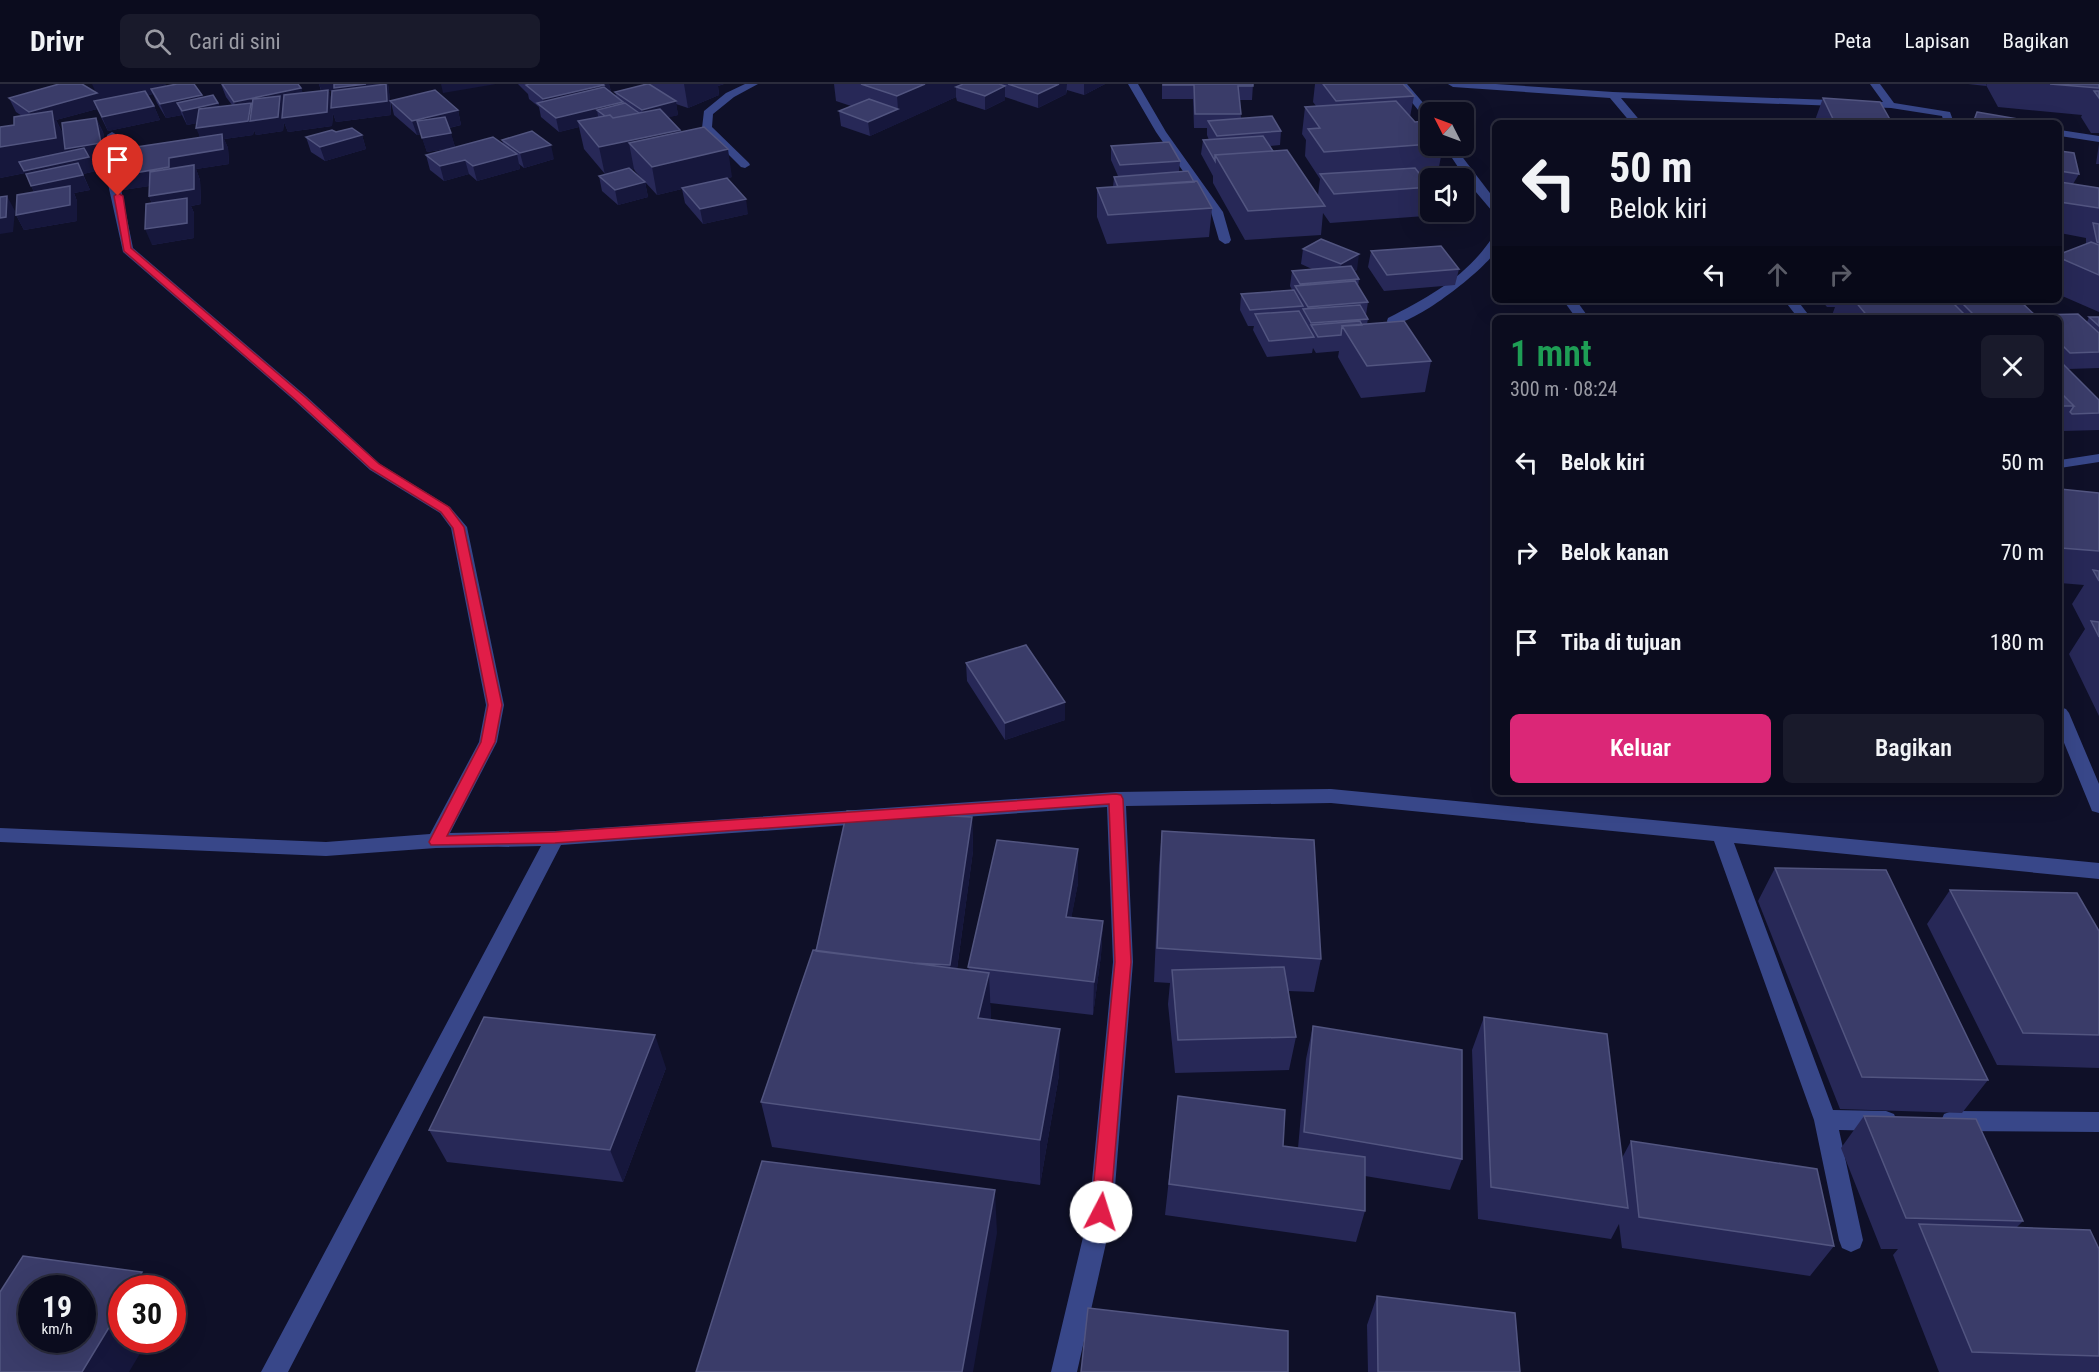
<!DOCTYPE html>
<html lang="id">
<head>
<meta charset="utf-8">
<style>
  :root { --surface:#0b0c1e; --page:#191a2b; --text:#f1f3f6; --muted:#9a9ba4; --line:#2b2c3c; --accent:#db2777 }
  body { margin:0; font-family:"Roboto Condensed",sans-serif; background:var(--page); color:var(--text); height:100vh; display:flex; flex-direction:column; font-size:22px; white-space:nowrap }
  * { box-sizing:border-box; margin:0 }
  p { font-size:20px; color:var(--muted) }
  .icon { flex:none; width:33px; height:33px; fill:none; stroke:currentColor; stroke-width:2; stroke-linecap:round; stroke-linejoin:round }
  .map { position:relative; flex:1; overflow:hidden }
  .sheet { position:absolute; left:1492px; top:231px; width:570px; height:480px; display:flex; flex-direction:column; background:var(--surface); border-radius:9px; box-shadow:0 6px 24px #0002,0 0 0 2px var(--line) }
  .sheet>* { flex:none }
  .banner { position:absolute; left:1492px; top:36px; width:570px; height:183px; border-radius:9px; box-shadow:0 6px 24px #0002,0 0 0 2px var(--line); background:#0b0c1e; color:var(--text); overflow:hidden }
  .needle { width:39px; rotate:312deg }
  .buttons { position:absolute; left:1420px; top:18px; display:grid; gap:12px }
  .buttons a { display:grid; place-items:center; width:54px; height:54px; border-radius:9px; background:var(--surface); box-shadow:0 6px 24px #0002,0 0 0 2px var(--line); font-size:30px }
  .speed { position:absolute; left:18px; top:1191px; display:flex; gap:12px; font-size:30px; font-weight:700; text-align:center }
  .speed>* { display:grid; place-content:center; width:78px; height:78px; border-radius:50%; background:var(--surface); box-shadow:0 6px 24px #0002,0 0 0 2px var(--line); line-height:1 }
  .speed small { font-size:15px; font-weight:400 }
  .speed .limit { border:9px solid #d22; background:#fff; color:#111 }
  .pin { position:absolute; display:grid; place-items:center; width:51px; height:51px; color:#fff; margin:-62px -26px; border-radius:50% 50% 50% 0; rotate:-45deg; box-shadow:0 0 6px #0007 }
  .pin .icon { rotate:45deg }
  .me { position:absolute; width:66px; margin:-33px; rotate:5deg; stroke-linejoin:round; filter:drop-shadow(0 0 4px #0008) }
  .turn { display:flex; align-items:center; gap:21px; height:126px; padding:0 18px; font-size:27px }
  .turn .icon { width:78px; height:78px; stroke-width:2.5 }
  .turn b { display:block; font-size:42px; line-height:51px }
  .lanes { display:flex; align-items:center; height:57px; padding:0 18px; background:#0003; justify-content:center; gap:30px; direction:ltr }
  .lanes .off { opacity:.35 }
  .round { display:grid; place-items:center; flex:none; width:63px; height:63px; border-radius:9px; background:var(--page) }
  .summary { display:flex; align-items:center; justify-content:space-between; height:102px; padding:0 18px }
  h1 { font-size:36px; font-weight:600; line-height:45px; color:#1e9e55 }
  .cta { display:flex; gap:12px; margin-top:auto; padding:12px 18px }
  .cta a { flex:1; height:69px; border-radius:9px; background:var(--accent); color:#fff; font-size:24px; font-weight:600; line-height:69px; text-align:center }
  .cta a+a { background:var(--page); color:var(--text) }
  ul { padding:0; list-style:none }
  li { display:flex; align-items:center; gap:18px; height:90px; padding:0 18px }
  li div { flex:1 }
  li b { display:block; font-size:22px }
  li em { font-style:normal }
  header { display:flex; align-items:center; gap:36px; box-sizing:border-box; height:84px; padding:0 30px; background:var(--surface); border-bottom:2px solid var(--line) }
  header strong { font-size:28px }
  nav { display:flex; gap:33px; margin-inline-start:auto; font-size:21px }
  .search { width:420px; height:54px; background:var(--page); display:flex; align-items:center; gap:15px; box-sizing:border-box; padding:0 21px; border-radius:9px; color:var(--muted); font-size:22px }
  .map>svg:first-child { display:block }
  .lines { fill:none; stroke-linecap:round; stroke-linejoin:round }
  .minor { fill:#384789; fill-rule:evenodd }
  .wall { fill:#272857; fill-rule:evenodd }
  .shaded-wall { fill:#16173c; fill-rule:evenodd }
  .building { fill:#3a3c69; stroke:#525580; stroke-width:1.5; fill-rule:evenodd }
  .route { fill:#e11d48; stroke:#92132f; stroke-width:1.5 }
</style>
</head>
<body>
<header>
<strong>Drivr</strong>
<div class="search"><svg class="icon" aria-label="search" viewBox="0 0 24 24"><circle cx="10" cy="10" r="6"/><path d="M15 15l6 6"/></svg>Cari di sini</div>
<nav><a>Peta</a><a>Lapisan</a><a>Bagikan</a></nav>
</header>
<div class="map">
<svg width="2099" height="1288" viewBox="0 0 2099 1288">
  <rect width="100%" height="100%" fill="#0f1028"/>
  <g class="lines">
    <path class="minor" d="M745 0H758L734 13 713 30 712 43 749 79 750 81 745 84 741 83 702 44 704 27 726 9Z
      M1128 0H1138L1166 48 1223 128 1231 156 1229 159 1225 160 1219 156 1211 128 1156 48Z
      M1397 0H1407L1431 28V38L1427 37Z
      M1448 0H1496L1613 8 1883 18 1870 0H1880L1894 19 1950 28 1954 39H1944L1942 32 1891 24 1621 14 1642 39H1631L1610 14 1453 3Z
      M2060 46 2099 52V58L2060 52Z
      M112 48 117 51 120 100 133 164 306 312 380 380 450 423 467 443 504 621 497 658 450 749 555 747 1116 708 1331 705 2099 779V795L1734 759 1833 1026 1886 1027 1894 1030 1897 1037 1894 1044 1886 1047 1839 1046 1863 1156 1860 1164 1851 1168 1842 1164 1839 1156 1814 1036 1714 757 1331 719 1126 722 1133 878 1113 1128 1077 1288H1051L1089 1128 1113 878 1107 723 561 761 288 1288H261L541 762 436 764 326 772 0 758V744L326 758 430 750 479 658 486 621 451 444 440 429 370 386 296 318 123 168 108 100 107 51Z
      M1444 62H1454L1496 117V128L1492 127 1470 101Z
      M1492 154H1496V167C1483 187 1410 245 1388 240L1387 237 1388 234C1429 213 1466 193 1492 154Z
      M1563 216H1576L1589 234H1576Z
      M1784 216H1797L1811 234H1798Z
      M2099 370V378L2060 384V376Z
      M2060 623 2066 625 2069 629 2099 700V729L2092 727 2090 722 2060 649Z
      M1952 1027 2099 1028V1048L1952 1047 1944 1044 1941 1037 1944 1030Z"/>
  </g>
  <path class="wall" d="M165 0 166 2 203 13 218 19 220 23 232 21 226 13 221 0 301 4 302 9 321 7 319 0H388L390 17 458 26 461 41 449 44 455 63 503 60 502 56 554 75 524 84 519 80 520 85 477 97 469 90 444 97 430 86 426 71 452 64 427 68 421 50 417 51 394 31 391 18V31L336 38 333 29 332 42 288 48 284 38 283 47 256 51 254 46 253 51 224 55 228 64 229 80 196 85 200 96 201 120 191 122 194 129V154L152 161V120L149 112V102L123 106 117 92 200 54 197 39 187 41 182 31 166 34 157 19 153 10 148 11 154 22 160 36 108 47 97 25 56 36 64 52 96 34 103 48 108 73 91 76 96 87 83 90 90 106 74 109 77 117V137L24 146 16 131 34 108 25 89 0 94 14 41 22 32 16 28 9 14 96 9ZM335 6 331 16 329 7Z
    M518 0H609L611 8 616 12 615 8 643 1V0H724L718 2 719 11 688 24 676 20 678 31 668 33 680 46 681 48 732 93 720 96 748 130 703 140 685 119 682 105 657 111 635 87 634 85 630 86 645 98 648 113 618 121 602 107 599 92 605 90 584 65 579 43 559 48 541 33 539 23 529 15 528 10Z
    M834 0H1105L1084 11 1067 6 1066 10 1038 24 1005 13V16L985 26 957 17 956 13 870 52 841 42 839 27 851 22 836 17Z
    M1162 0H1253L1252 16H1240L1241 34 1281 47 1280 61 1270 62 1273 67 1318 111 1320 95 1305 72 1306 56 1302 50 1305 23 1316 22 1313 18 1315 0H1403L1414 12 1410 33 1415 38 1431 45V62H1443L1438 88 1419 89 1430 103 1425 132 1330 139 1323 129 1321 151 1245 156 1213 99V92L1201 70 1203 56H1209L1207 51V44H1194L1193 15H1162Z
    M1968 0H1987L1986 2Z
    M1987 0H2099V49H2091L2081 33 2082 31 1998 23 1986 1Z
    M1823 14 1892 39H1814Z
    M362 51 366 65 325 77 311 68 306 53Z
    M2099 60V80H2096Z
    M1111 62 1180 77 1179 88 1194 98 1212 124 1209 153 1107 160 1097 133V104L1113 103 1114 93 1118 92 1111 76Z
    M2060 67 2079 90 2073 100 2099 104V228L2060 211V170L2086 160V154L2060 149Z
    M1303 165 1357 186 1354 187 1359 195 1358 203 1368 218 1366 231 1368 235 1367 240 1431 277 1425 308 1361 314 1338 273 1339 267 1316 269 1313 264 1312 269 1267 273 1253 246 1254 242H1248L1240 226 1241 210 1292 206 1290 202 1292 187 1312 185 1301 180Z
    M1371 167 1459 185 1455 201 1384 207 1368 183Z
    M1821 216H2019L2035 231 2078 230 2087 238 2089 233H2099V284L2068 285 2099 316V346L2062 347 2061 345 2060 347V234H1831L1835 223H1827Z
    M2060 405 2099 409V632L2069 570 2085 545 2072 520 2084 501 2060 499Z
    M966 579 1065 618V636L1005 656 967 597Z
    M972 733 973 767 957 885 969 886 968 883 1078 799 1071 834 1103 837 1101 871 1093 931 990 919 991 936 1059 991 1040 1101 772 1063 761 1018 816 867Z
    M1162 747 1321 875 1314 908 1288 907 1296 953 1289 986 1175 989 1168 920 1170 899 1154 898 1159 781Z
    M1775 784 1988 996 1962 1029 1840 1025 1758 817Z
    M1950 806 2099 847V984L1997 981 1927 840Z
    M1484 933 1622 1074 1631 1057 1834 1162 1810 1192 1622 1164 1619 1140 1611 1155 1478 1135 1472 966Z
    M1313 942 1462 1075 1450 1106 1365 1092V1127L1356 1158 1165 1131 1178 1012 1283 1062 1298 1064 1306 975Z
    M666 984 623 1098 447 1078 429 1046Z
    M1864 1032 2023 1137 2016 1144 2099 1165V1288H1939L1893 1171 1898 1165H1881L1841 1064Z
    M1377 1212 1520 1288H1368L1367 1241Z"/>
  <path class="shaded-wall" d="M92 0H165L168 7 151 5 153 10 101 20 94 17 97 25 56 36 65 54 96 34 103 48 108 73 91 76 96 87 32 102 19 78 25 89 0 94V63L36 42 29 28 96 9Z
    M319 0H388L390 14 391 31 336 38 333 29 332 42 288 48 284 38 283 47 256 51 254 46 253 51 224 55 228 64 229 80 196 85 200 96 201 120 191 122 194 129V154L152 161 145 145 155 127 149 112 176 98 123 106 117 92 169 74 202 58 196 44 239 32 234 18 301 4 306 18 322 8ZM335 6 333 20 329 7Z
    M441 0H496L443 9Z
    M599 0H609L611 8 545 25 543 15Z
    M684 0H724L718 2 719 11 688 24Z
    M925 0H977L956 3V13L899 39 897 12Z
    M1059 0H1067L1066 10 1038 24V10Z
    M1084 0H1105L1084 11Z
    M1005 2V16L985 26V12Z
    M202 11 206 22 218 19 224 34 187 41 182 27 177 19 182 31 166 34 160 20Z
    M676 17 678 31 645 40 642 26Z
    M623 18 626 32 597 26 599 38 578 37 579 43 559 48 556 34Z
    M154 22 160 36 108 47 102 33Z
    M898 25 899 39 870 52 868 38Z
    M458 26 461 41 417 51 412 37Z
    M680 46 685 74 629 59 634 85 605 91 599 63Z
    M451 49 455 63 427 68 422 54Z
    M362 51 366 65 325 77 320 63Z
    M551 61 554 75 524 84 520 69Z
    M728 65 732 93 657 111 652 83Z
    M517 70 520 85 477 97 473 82Z
    M465 76 469 90 444 97 440 82Z
    M83 91 90 106 74 109 77 117V137L24 146 16 131 39 117 31 102Z
    M645 98 648 113 618 121 615 106Z
    M7 112 15 127 13 148 0 150V134Z
    M746 115 748 130 703 140 700 125Z
    M1359 170 1357 186 1339 196 1341 180Z
    M1065 618V636L1005 656V639Z
    M972 733 973 767 953 914 950 881Z
    M1078 765V799L1065 867 1066 833Z
    M1103 837 1101 871 1093 931 1094 898Z
    M989 889 991 935 980 981 978 934Z
    M1060 945 1059 991 1040 1101V1056Z
    M655 951 666 984 623 1098 610 1066Z
    M995 1106 997 1149 973 1288H962Z
    M142 1188 157 1204H132Z
    M122 1222V1256H148L129 1288H82Z"/>
  <path class="building" d="M59 0H82L97 9 29 28 9 14Z
    M177 0H194L202 11 160 20 151 5Z
    M222 0H298L301 4 234 18Z
    M334 0H366L334 4Z
    M386 0 387 17 331 24 332 7Z
    M529 0H603L604 1 543 15 526 1Z
    M647 0H649L676 17 642 26 615 8Z
    M861 0H925L897 12Z
    M963 0H999L1005 2 985 12 956 3Z
    M1008 0H1059L1038 10Z
    M1163 0H1253V2H1238L1241 30H1195L1194 1H1163Z
    M1323 0H1403L1414 12 1336 17Z
    M2050 0H2099V4Z
    M604 3 623 18 556 34 537 19Z
    M328 6 327 28 282 34 284 11Z
    M435 6 458 26 412 37 390 17Z
    M145 7 154 22 102 33 94 17Z
    M2094 7H2099V14Z
    M213 11 218 19 182 27 177 19Z
    M280 12 278 33 250 37 253 15Z
    M1823 14 1880 18 1892 39H1835Z
    M869 15 898 25 868 38 839 27Z
    M1396 17 1415 38 1424 37 1431 45V60L1324 68 1308 45 1320 44 1305 23Z
    M251 19 248 37 196 44 199 25Z
    M625 19 639 29 613 34 610 31 605 32 597 26Z
    M660 25 680 46 599 63 578 37 610 31 613 34Z
    M52 27 56 54 0 63V43L14 41V33Z
    M1977 28 2041 39H1973Z
    M1272 32 1281 47 1217 52 1208 37Z
    M445 33 451 49 422 54 417 37Z
    M96 34 101 59 65 65 62 39Z
    M704 43 728 65 652 83 629 59Z
    M352 44 362 51 320 63 306 53 332 46 336 48Z
    M532 47 551 61 520 69 502 56Z
    M222 50 223 65 169 74V83L117 92V66Z
    M1263 52 1273 67 1215 71V77L1203 56Z
    M493 53 517 70 473 82 465 76 440 82 426 71Z
    M1169 58 1180 77 1120 81 1111 62Z
    M84 64 89 73 24 87 19 78Z
    M1287 66 1325 122 1248 127 1215 71Z
    M2060 67 2074 69 2079 90 2060 87Z
    M78 79 83 91 31 102 26 90Z
    M194 81V105L149 112 150 88Z
    M629 84 645 98 615 106 599 92Z
    M1415 84 1430 103 1334 110 1320 90Z
    M1188 87 1194 98 1118 103 1114 93Z
    M727 94 746 115 700 125 682 104Z
    M1197 97 1212 124 1108 131 1097 104Z
    M2060 98 2099 104V124L2060 118Z
    M70 102V121L16 131 17 111Z
    M7 112 6 133 0 134V113Z
    M187 114V139L145 145 146 120Z
    M2093 139 2099 140V159L2097 158Z
    M1321 155 1359 170 1341 180 1303 165Z
    M2091 158 2099 161V191L2060 174V170Z
    M1441 162 1459 185 1387 191 1371 167Z
    M1351 182 1359 195 1300 200 1292 187Z
    M1355 197 1368 218 1308 223 1295 202Z
    M1294 206 1303 222 1250 226 1241 210Z
    M1854 216H1950L1968 234H1938L1936 232 1869 234Z
    M1959 216H2019L2038 234H1977Z
    M1360 221 1368 235 1311 239 1303 225Z
    M1299 227 1314 253 1269 257 1255 230Z
    M1798 230 1802 234H1731Z
    M2078 230 2099 249V268L2070 269 2060 259V234H2038L2035 231Z
    M2089 233H2099V242Z
    M1360 237 1362 241 1342 242 1341 251 1318 253 1311 241Z
    M1404 237 1431 277 1367 282 1342 242Z
    M2060 277 2099 316V329L2072 330 2070 328 2074 322 2060 308Z
    M2060 308 2074 322H2060Z
    M2060 405 2099 409V467L2061 464 2060 461Z
    M2093 486 2099 487V497Z
    M2091 537 2099 538V553Z
    M1026 561 1065 618 1005 639 966 579Z
    M847 727 972 733 950 881 913 879 816 867Z
    M1162 747 1314 756 1321 875 1157 864Z
    M997 756 1078 765 1066 833 1103 837 1094 898 968 883Z
    M1775 784 1886 786 1988 996 1862 993Z
    M1950 806 2077 809 2099 847V951L2023 949Z
    M813 866 989 889 978 934 1060 945 1040 1056 761 1018Z
    M1284 883 1296 953 1178 956 1172 886Z
    M484 933 655 951 610 1066 429 1046Z
    M1484 933 1607 950 1628 1124 1491 1103Z
    M1313 942 1462 966V1075L1304 1048Z
    M1178 1012 1285 1026 1283 1062 1365 1073V1127L1169 1100Z
    M1864 1032 1976 1035 2023 1137 1906 1134Z
    M1631 1057 1817 1085 1834 1162 1639 1133Z
    M762 1077 995 1106 962 1288H696Z
    M1919 1140 2090 1146 2099 1165V1272L1972 1268Z
    M23 1172 142 1188 132 1204H122V1222L82 1288H0V1208ZM32 1204H82V1256H32Z
    M1377 1212 1515 1229 1520 1288H1378Z
    M1088 1224 1288 1247V1288H1081Z"/>
  <path class="route" d="M118 109 123 112 131 164 305 313 379 380 449 423 464 443 502 621 495 658 447 752 555 748 1116 710 1121 711 1123 715 1131 878 1110 1128 1107 1134 1101 1137 1094 1134 1091 1128 1115 878 1109 720 555 759 431 761 429 758 481 658 488 621 453 444 441 428 371 385 297 317 124 167 114 112Z"/>
</svg>
<div class="buttons">
<a><svg class="needle" viewBox="-14 -14 28 28"><path d="M0-13l5 13h-10z" fill="#e53935"/><path d="M0 13l5-13h-10z" fill="#9a9ba4"/></svg></a>
<a><svg class="icon" aria-label="sound" viewBox="0 0 24 24"><path d="M4 9h4l5-4v14l-5-4H4zM17 9q2 3 0 6"/></svg></a>
</div>
<div class="speed"><div>19<small>km/h</small></div><div class="limit">30</div></div>
<div class="pin" style="left:118px;top:112px;background:#d93025"><svg class="icon" aria-label="arrive" viewBox="0 0 24 24"><path d="M6 21V4h12l-3 4 3 4H6"/></svg></div>
<svg class="me" style="left:1101px;top:1128px" viewBox="-20 -20 40 40"><circle r="19" fill="#fff"/><path d="M0-13L10 11 0 6-10 11z" fill="#e11d48"/></svg>
<div class="banner">
<div class="turn"><svg class="icon" aria-label="left" viewBox="0 0 24 24"><path d="M17 20v-9H6M10 6l-5 5 5 5"/></svg><div><b>50 m</b>Belok kiri</div></div>
<div class="lanes"><svg class="icon" aria-label="left" viewBox="0 0 24 24"><path d="M17 20v-9H6M10 6l-5 5 5 5"/></svg><svg class="icon off" aria-label="ahead" viewBox="0 0 24 24"><path d="M12 20V5M6 11l6-6 6 6"/></svg><svg class="icon off" aria-label="right" viewBox="0 0 24 24"><path d="M7 20v-9h11M14 6l5 5-5 5"/></svg></div>
</div>
<section class="sheet">
<div class="summary"><div><h1>1 mnt</h1><p>300 m · 08:24</p></div><a class="round"><svg class="icon" aria-label="close" viewBox="0 0 24 24"><path d="M6 6l12 12M18 6L6 18"/></svg></a></div>
<ul>
<li><svg class="icon" aria-label="left" viewBox="0 0 24 24"><path d="M17 20v-9H6M10 6l-5 5 5 5"/></svg><div><b>Belok kiri</b></div><em>50 m</em></li>
<li><svg class="icon" aria-label="right" viewBox="0 0 24 24"><path d="M7 20v-9h11M14 6l5 5-5 5"/></svg><div><b>Belok kanan</b></div><em>70 m</em></li>
<li><svg class="icon" aria-label="arrive" viewBox="0 0 24 24"><path d="M6 21V4h12l-3 4 3 4H6"/></svg><div><b>Tiba di tujuan</b></div><em>180 m</em></li>
</ul>
<div class="cta"><a>Keluar</a><a>Bagikan</a></div>
</section>
</div>
</body>
</html>
